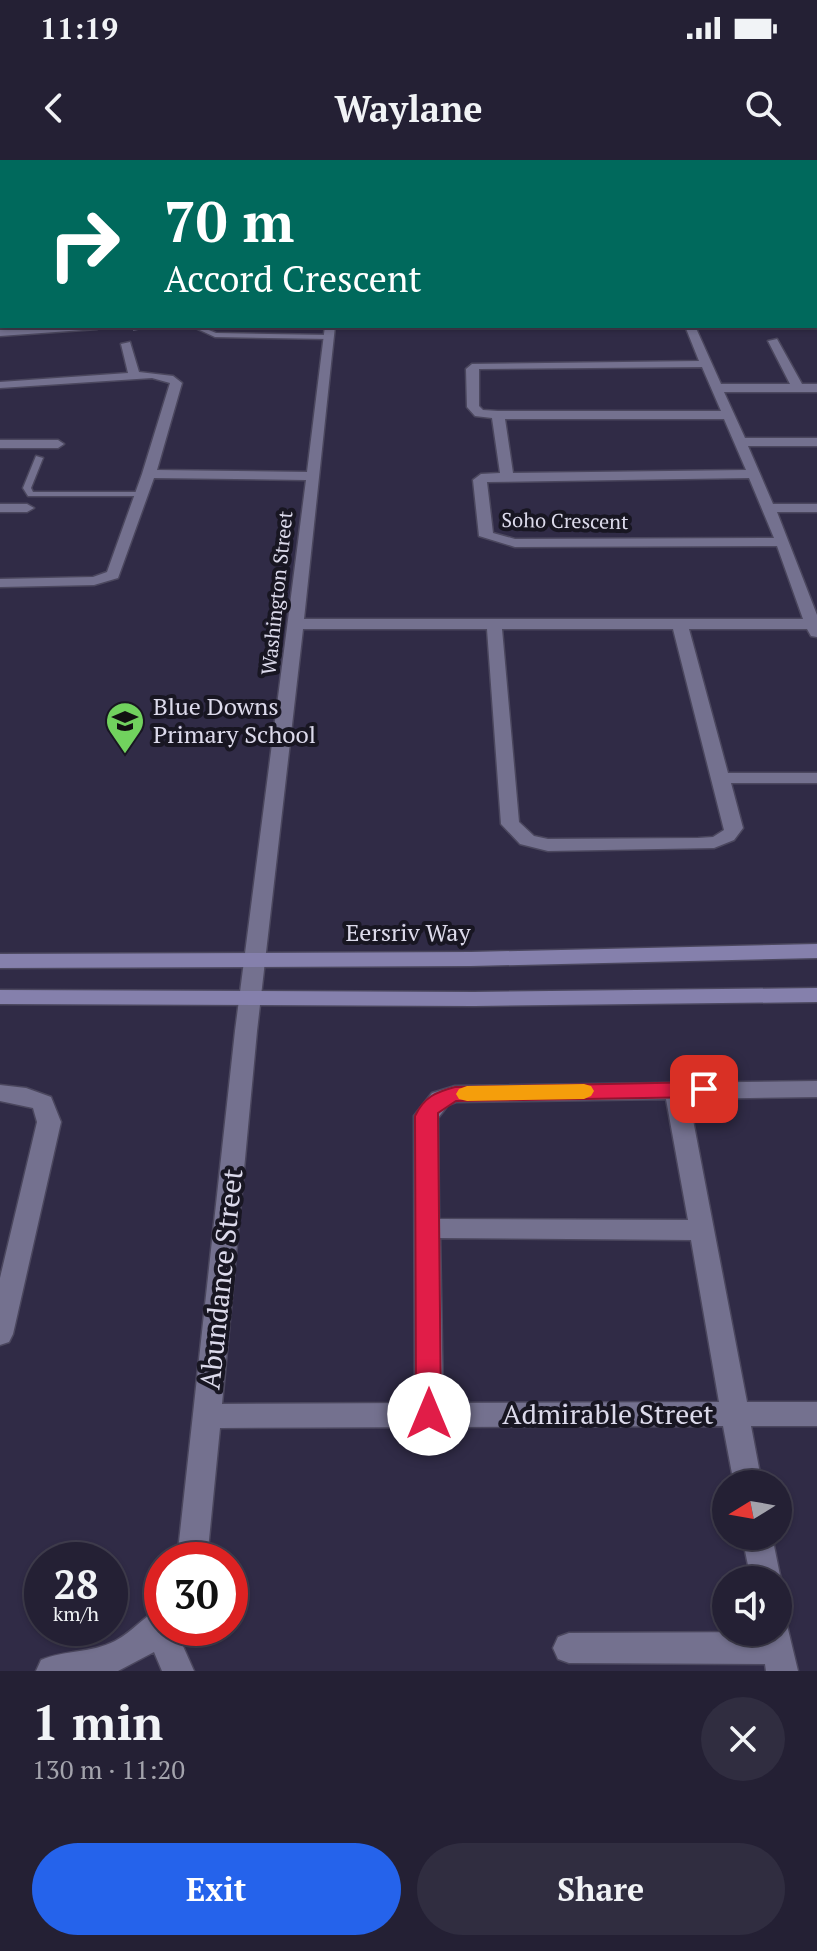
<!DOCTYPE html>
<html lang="en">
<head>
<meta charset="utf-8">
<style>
  :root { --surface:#242034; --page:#302d40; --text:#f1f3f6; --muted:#a3a3ac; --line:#413e4f; --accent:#2563eb }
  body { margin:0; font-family:"PT Serif",serif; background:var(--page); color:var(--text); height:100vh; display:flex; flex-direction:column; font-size:30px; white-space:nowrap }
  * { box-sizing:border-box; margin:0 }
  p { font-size:26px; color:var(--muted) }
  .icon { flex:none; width:44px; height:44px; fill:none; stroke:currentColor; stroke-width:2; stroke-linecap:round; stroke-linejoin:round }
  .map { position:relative; height:1511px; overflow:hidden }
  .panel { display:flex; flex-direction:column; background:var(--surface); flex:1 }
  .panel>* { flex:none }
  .guide { position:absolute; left:0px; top:0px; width:818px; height:168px; box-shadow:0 2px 6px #0004,0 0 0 2px var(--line); background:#00695c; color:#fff; overflow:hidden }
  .needle { width:52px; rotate:259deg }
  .controls { position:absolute; left:712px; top:1310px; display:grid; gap:16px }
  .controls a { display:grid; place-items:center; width:80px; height:80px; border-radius:50%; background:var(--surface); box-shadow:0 2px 6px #0004,0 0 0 2px var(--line); font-size:40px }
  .speed { position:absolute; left:24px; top:1382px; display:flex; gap:16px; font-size:40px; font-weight:700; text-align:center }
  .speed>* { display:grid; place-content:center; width:104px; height:104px; border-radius:50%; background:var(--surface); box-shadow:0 2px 6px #0004,0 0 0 2px var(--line); line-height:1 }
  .speed small { font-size:20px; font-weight:400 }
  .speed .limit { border:12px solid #d22; background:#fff; color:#111 }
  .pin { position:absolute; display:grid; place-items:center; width:68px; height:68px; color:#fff; margin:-34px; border-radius:16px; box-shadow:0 4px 12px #0006 }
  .me { position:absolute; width:88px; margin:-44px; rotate:0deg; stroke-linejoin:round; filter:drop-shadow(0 0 6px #0008) }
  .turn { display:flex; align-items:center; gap:28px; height:168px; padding:0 32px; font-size:36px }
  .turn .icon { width:104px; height:104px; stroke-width:2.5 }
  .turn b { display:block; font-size:56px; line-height:68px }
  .round { display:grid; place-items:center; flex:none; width:84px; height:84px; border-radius:42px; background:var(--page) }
  .overview { display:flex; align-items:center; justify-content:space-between; height:136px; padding:0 32px }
  h1 { font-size:48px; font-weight:800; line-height:60px }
  .action { display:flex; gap:16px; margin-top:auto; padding:16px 32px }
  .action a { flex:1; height:92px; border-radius:48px; background:var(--accent); color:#fff; font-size:32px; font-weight:800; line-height:92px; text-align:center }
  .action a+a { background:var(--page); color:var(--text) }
  .status { display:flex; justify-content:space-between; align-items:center; height:56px; padding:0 40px; background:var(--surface); direction:ltr }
  .status svg { height:22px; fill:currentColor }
  header { display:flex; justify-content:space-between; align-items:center; height:104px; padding:0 32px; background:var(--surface); font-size:36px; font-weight:800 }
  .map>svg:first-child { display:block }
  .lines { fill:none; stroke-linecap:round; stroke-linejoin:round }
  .service-casing { stroke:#4b475e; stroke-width:3 }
  .minor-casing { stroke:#4b475e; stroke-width:3 }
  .tertiary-casing { stroke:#4b475e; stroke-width:3 }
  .secondary-casing { stroke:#4b475e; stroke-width:3 }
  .path { stroke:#8d8aa0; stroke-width:3; stroke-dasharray:5 2; stroke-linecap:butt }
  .service { fill:#74718f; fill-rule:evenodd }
  .minor { fill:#74718f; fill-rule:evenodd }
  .tertiary { fill:#74718f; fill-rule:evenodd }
  .secondary { fill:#8580ac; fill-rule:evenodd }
  .route { fill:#e11d48; stroke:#92132f; stroke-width:2 }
  .slow { fill:#f59e0b }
  .labels { text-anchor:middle; stroke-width:8; stroke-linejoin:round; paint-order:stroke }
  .far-street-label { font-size:20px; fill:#dcdaeb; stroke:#181622 }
  .poi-label { font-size:24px; fill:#dcdaeb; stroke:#181622; text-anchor:start }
  .street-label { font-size:24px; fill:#dcdaeb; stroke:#181622 }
  .near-street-label { font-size:28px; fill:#dcdaeb; stroke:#181622 }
</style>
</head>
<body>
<div class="status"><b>11:19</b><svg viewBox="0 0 49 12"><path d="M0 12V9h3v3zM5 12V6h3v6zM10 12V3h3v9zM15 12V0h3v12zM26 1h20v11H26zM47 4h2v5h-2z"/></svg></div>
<header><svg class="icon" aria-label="back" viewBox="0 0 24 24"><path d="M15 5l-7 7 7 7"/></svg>Waylane<svg class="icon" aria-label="search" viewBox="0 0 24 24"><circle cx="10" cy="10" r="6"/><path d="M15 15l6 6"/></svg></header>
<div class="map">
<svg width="817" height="1511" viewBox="0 0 817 1511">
  <rect width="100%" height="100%" fill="#302b46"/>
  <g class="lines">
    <defs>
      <path id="service" d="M191 166H199L216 173 329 175 332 177 329 179 215 177Z
        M36 296 43 298 31 328 33 332H142L146 334 142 336H28L23 328Z"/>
      <path id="minor" d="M816 19H817V25H816Z
        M816 106H817V112H816Z
        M0 126H2V132H0Z
        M325 166H335L304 459H803L777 386 515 387 479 376 473 320 481 314 500 313 492 258 475 256 467 247 466 209 472 204 699 201 685 166H695L721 224H790L768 181 777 179 802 224H817V232H724L745 278H817V286H748L773 344H817V352H777L817 455V477L811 476 807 469H689L728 613H817V623H731L743 668 734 680 714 688 548 691 520 684 501 664 487 469H303L257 871 222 1244 415 1243 414 956 432 933 455 926 817 921V937L689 939 747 1242H817V1266H751L762 1324H734L723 1266 220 1268 207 1400H177L235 871 306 320 154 318 118 418 94 425 0 427V419L93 417 107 412 142 314 170 223 152 218 0 228V222L128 213 121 184 130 182 139 212 173 216 182 223 157 310 307 312ZM702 207 721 251H498L483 250 479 246V209ZM505 259H724L746 310 513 313ZM749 318 774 378 515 379 493 373 487 322ZM502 469H673L724 670 713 677 698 678 548 679 534 676 519 662ZM666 939 688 1060 439 1059 438 958 448 945 456 942ZM440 1078 691 1080 719 1242 443 1243Z
        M0 280H58L64 284 58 288H0Z
        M0 344H27L34 348 27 352H0Z
        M0 925 26 928 51 937 61 962 13 1174 9 1182 0 1185V1118L37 962 33 948 0 941Z
        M742 1376H772L781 1420 778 1427V1420H751Z
        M162 1448V1468H175L194 1511H162L154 1492 118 1511H36L41 1500C64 1490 92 1493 115 1481 133 1472 144 1455 162 1448Z
        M778 1458 786 1461 798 1511H766L765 1504 569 1503 558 1499 553 1488 558 1477 569 1473 778 1472Z"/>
      <path id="tertiary" d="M816 147H817V153H816Z
        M52 166H102L97 169 0 176V170Z"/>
      <path id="secondary" d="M817 784V798L471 806 0 808V794L471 792Z
        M817 828V842L474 846 0 844V830L474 832Z"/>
    </defs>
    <use href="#service" class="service-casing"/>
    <use href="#minor" class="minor-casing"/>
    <use href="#tertiary" class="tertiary-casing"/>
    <use href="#secondary" class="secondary-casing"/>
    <path class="path" d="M133 169 172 166"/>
    <use href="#service" class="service"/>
    <use href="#minor" class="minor"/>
    <use href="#tertiary" class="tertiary"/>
    <use href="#secondary" class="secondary"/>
  </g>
  <path class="route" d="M704 922 711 924 714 929 711 935 704 937 456 941 438 953 441 1254 438 1262 429 1265 420 1262 416 1254 415 956C424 937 436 932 455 927Z"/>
  <path class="slow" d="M584 924 591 926 594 931 591 936 584 939 467 941 459 939 456 934 459 929 467 926Z"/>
  <defs>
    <symbol id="school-pin" viewBox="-11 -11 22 30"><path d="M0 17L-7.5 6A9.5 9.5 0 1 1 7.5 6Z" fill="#71d25e" stroke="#181622"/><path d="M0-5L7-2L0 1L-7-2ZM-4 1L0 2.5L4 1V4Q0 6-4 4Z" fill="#111"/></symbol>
  </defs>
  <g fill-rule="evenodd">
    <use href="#school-pin" x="103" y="539" width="44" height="60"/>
  </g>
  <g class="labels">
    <g class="far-street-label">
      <text transform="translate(565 361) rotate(1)" y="7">Soho Crescent</text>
      <text transform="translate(277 433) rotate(-84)" y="7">Washington Street</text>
    </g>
    <g class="poi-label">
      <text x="153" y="555">Blue Downs<tspan x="153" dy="28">Primary School</tspan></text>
    </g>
    <g class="street-label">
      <text x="408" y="781">Eersriv Way</text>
    </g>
    <g class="near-street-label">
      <text transform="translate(221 1119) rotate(-84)" y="10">Abundance Street</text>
      <text x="608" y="1264">Admirable Street</text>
    </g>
  </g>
</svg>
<div class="controls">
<a><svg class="needle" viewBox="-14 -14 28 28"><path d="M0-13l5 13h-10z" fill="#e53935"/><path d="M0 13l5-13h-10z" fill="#a3a3ac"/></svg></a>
<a><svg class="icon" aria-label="sound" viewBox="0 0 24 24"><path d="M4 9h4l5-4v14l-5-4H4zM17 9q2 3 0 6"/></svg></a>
</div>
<div class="speed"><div>28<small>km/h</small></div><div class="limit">30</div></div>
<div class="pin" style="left:704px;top:929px;background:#d93025"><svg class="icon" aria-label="arrive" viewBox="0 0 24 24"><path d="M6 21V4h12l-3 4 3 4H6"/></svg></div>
<svg class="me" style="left:429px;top:1254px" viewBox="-20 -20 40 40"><circle r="19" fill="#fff"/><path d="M0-13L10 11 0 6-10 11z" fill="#e11d48"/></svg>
<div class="guide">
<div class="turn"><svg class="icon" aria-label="right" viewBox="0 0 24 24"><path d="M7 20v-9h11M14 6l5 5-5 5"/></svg><div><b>70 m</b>Accord Crescent</div></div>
</div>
</div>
<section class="panel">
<div class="overview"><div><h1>1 min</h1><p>130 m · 11:20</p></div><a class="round"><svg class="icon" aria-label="close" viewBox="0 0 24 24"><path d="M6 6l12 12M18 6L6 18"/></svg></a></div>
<div class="action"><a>Exit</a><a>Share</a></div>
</section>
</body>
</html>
